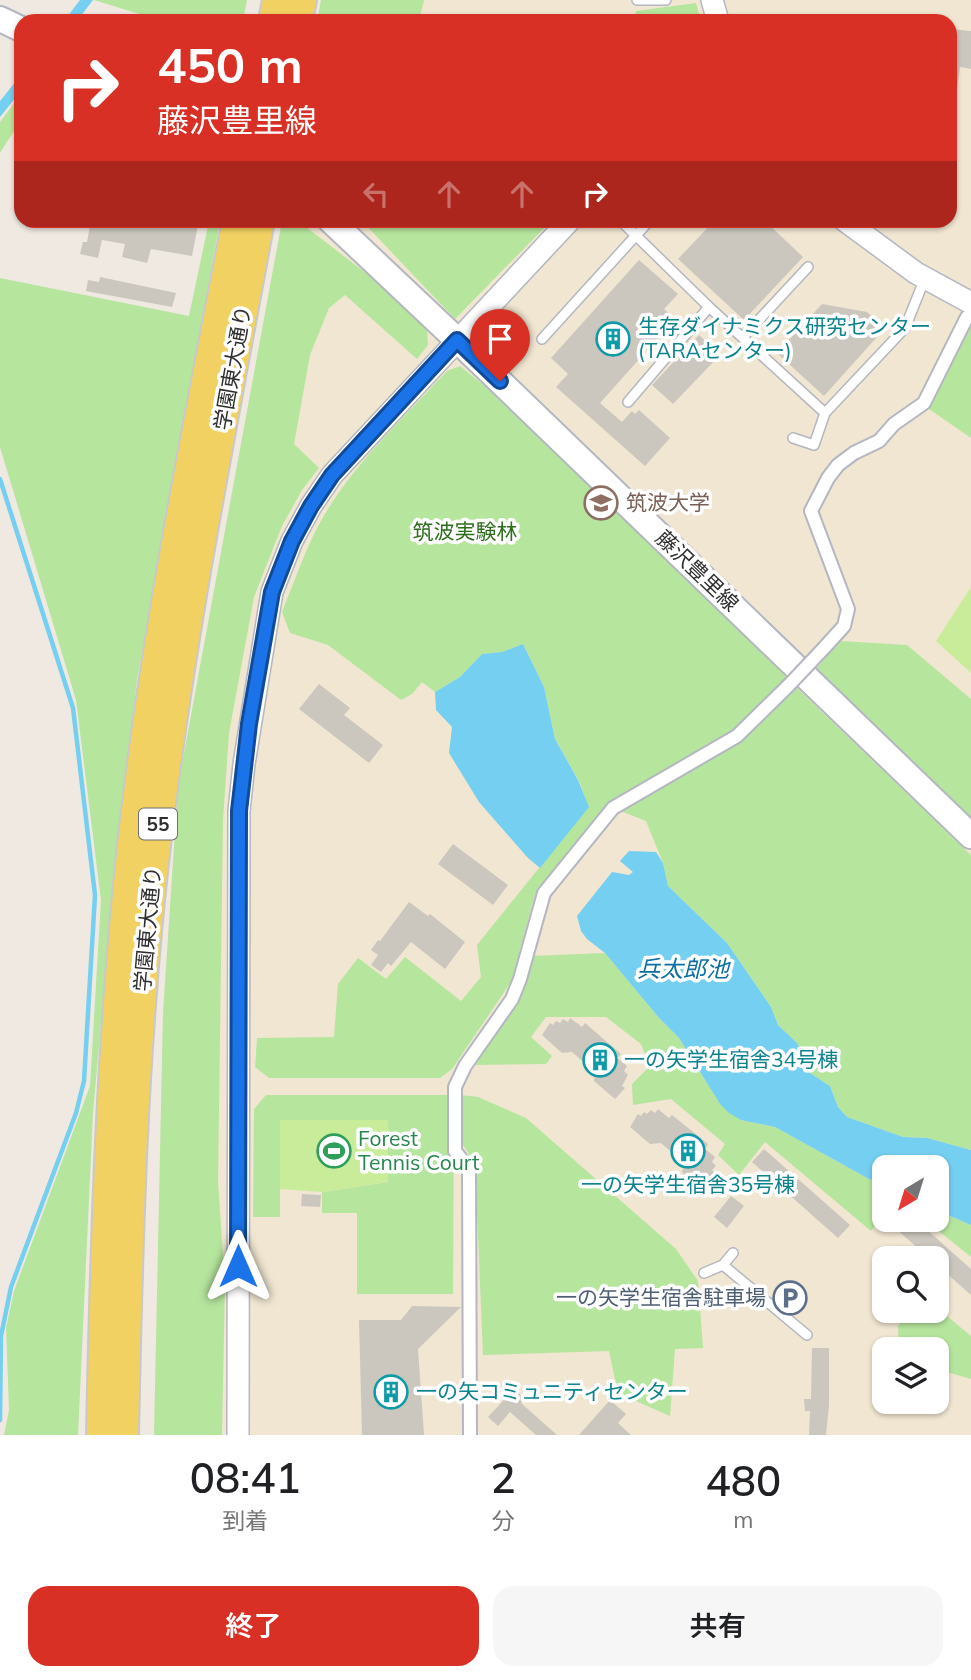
<!DOCTYPE html>
<html lang="ja">
<head>
<meta charset="utf-8">
<style>
  :root { --surface:#fff; --page:#f6f6f6; --text:#202124; --muted:#757577; --accent:#d93025 }
  body { margin:0; font-family:Mulish,"Noto Sans JP",sans-serif; background:var(--page); color:var(--text); height:100vh; display:flex; flex-direction:column; font-size:26px; white-space:nowrap }
  * { box-sizing:border-box; margin:0 }
  p { font-size:23px; color:var(--muted) }
  .icon { flex:none; width:38px; height:38px; fill:none; stroke:currentColor; stroke-width:2; stroke-linecap:round; stroke-linejoin:round }
  .map { position:relative; height:1435px; overflow:hidden }
  .panel { display:flex; flex-direction:column; background:var(--surface); flex:1 }
  .panel>* { flex:none }
  .top-card { position:absolute; left:14px; top:14px; width:943px; height:214px; border-radius:21px; box-shadow:0 2px 5px #0004; background:#d93025; color:#fff; overflow:hidden }
  .needle { width:46px; rotate:218deg }
  .buttons { position:absolute; left:872px; top:1155px; display:grid; gap:14px }
  .buttons a { display:grid; place-items:center; width:77px; height:77px; border-radius:14px; background:var(--surface); box-shadow:0 2px 5px #0004; font-size:35px }
  .pin { position:absolute; display:grid; place-items:center; width:60px; height:60px; color:#fff; margin:-72px -30px; border-radius:50% 50% 50% 0; rotate:-45deg; box-shadow:0 0 7px #0007 }
  .pin .icon { rotate:45deg }
  .me { position:absolute; width:77px; margin:-38px; rotate:0deg; stroke-linejoin:round; filter:drop-shadow(0 0 5px #0008) }
  .turn { display:flex; align-items:center; gap:24px; height:147px; padding:0 28px; font-size:32px }
  .turn .icon { width:91px; height:91px; stroke-width:2.5 }
  .turn b { display:block; font-size:49px; line-height:60px }
  .lanes { display:flex; align-items:center; height:66px; padding:0 28px; background:#0003; justify-content:center; gap:35px; direction:ltr }
  .lanes .off { opacity:.35 }
  .eta { display:flex; justify-content:space-evenly; align-items:center; height:119px; text-align:center }
  .eta b { font-size:42px; font-weight:600; line-height:49px }
  .button { display:flex; gap:14px; margin-top:auto; padding:14px 28px }
  .button a { flex:1; height:80px; border-radius:21px; background:var(--accent); color:#fff; font-size:28px; font-weight:600; line-height:80px; text-align:center }
  .button a+a { background:var(--page); color:var(--text) }
  .map>svg:first-child { display:block }
  .education { fill:#f0e6d1; fill-rule:evenodd }
  .green { fill:#b6e59e }
  .pitch { fill:#c9ec9a }
  .water { fill:#75cff0 }
  .lines { fill:none; stroke-linecap:round; stroke-linejoin:round }
  .stream { stroke:#75cff0; stroke-width:4.5 }
  .building { fill:#cbc7bf }
  .service-casing { stroke:#b4b7c1; stroke-width:12 }
  .pedestrian-casing { stroke:#b4b7c1; stroke-width:16 }
  .tertiary-casing { stroke:#b4b7c1; stroke-width:24 }
  .secondary-casing { stroke:#b4b7c1; stroke-width:28 }
  .primary-casing { stroke:#c9c9c9; stroke-width:32 }
  .service { stroke:#fff; stroke-width:9 }
  .pedestrian { stroke:#fff; stroke-width:12 }
  .tertiary { stroke:#fff; stroke-width:21 }
  .secondary { stroke:#fff; stroke-width:24 }
  .primary { stroke:#f2d163; stroke-width:28 }
  .pedestrian-bridge-casing { stroke:#b4b7c1; stroke-width:16; stroke-linecap:butt }
  .pedestrian-bridge { stroke:#fff; stroke-width:12 }
  .route-casing { stroke:#114b97; stroke-width:18 }
  .route { stroke:#1a73e8; stroke-width:12 }
  .labels { text-anchor:middle; stroke-width:7; stroke-linejoin:round; paint-order:stroke }
  .shield { fill:#fff; stroke:#6d6d6d; stroke-width:2 }
  .shield-label { font-size:19px; font-weight:bold; fill:#2e2e2e }
  .culture-label { font-size:21px; fill:#0d838f; stroke:#fff; text-anchor:start }
  .street-label { font-size:21px; fill:#2e2e2e; stroke:#fff }
  .education-label { font-size:21px; fill:#785e54; stroke:#fff; text-anchor:start }
  .park-label { font-size:21px; fill:#2c6e1b; stroke:#fff }
  .leisure-label { font-size:21px; fill:#27864d; stroke:#fff; text-anchor:start }
  .service-label { font-size:21px; fill:#4e5e75; stroke:#fff; text-anchor:end }
  .water-label { font-size:23px; font-style:italic; fill:#0d6fa3; stroke:#fff }
</style>
</head>
<body>
<div class="map">
<svg width="971" height="1435" viewBox="0 0 971 1435">
  <rect width="100%" height="100%" fill="#efe9e1"/>
  <path class="education" d="M325 0H971V1435H154L163 1013 178 786 282 221 950 220V21H321ZM884 1167H936V1220H884ZM884 1258H936V1311H884ZM884 1349H936V1402H884Z"/>
  <path class="green" d="M94 0H247L243 21H162Z
    M321 0H424L419 21H317Z
    M696 3 701 21H634L636 11Z
    M21 94V120L0 153V122Z
    M209 221H220L137 680 113 890 93 1113 78 1435H4L9 1410 6 1328 14 1291 90 1086 101 900 76 700 0 447V278L189 316Z
    M282 221H298L379 283 427 330 428 345 417 359 345 295 329 308 310 355 294 444 319 468 302 490 282 526 254 597 229 733 223 820 218 1182 225 1284 222 1435H154L163 1013 178 786Z
    M362 221H551L455 319Z
    M969 324 971 325V438L929 409 935 385Z
    M460 366 530 423 802 693 971 855V1150L927 1138 903 1137 847 1117 838 1107 830 1086 810 1073 806 1058 797 1043 778 1025 771 1007 727 943 668 886 663 863 646 821 613 808 604 811 535 894 511 982 452 1069 440 1078H269L255 1067 257 1038 334 1037 338 984 358 958 386 979 405 957 461 1001 481 977 477 945 588 807 580 783 555 739 544 687 523 644 502 652 482 654 460 677 435 692 422 682 412 694 401 700 328 645 290 633 282 612C296 578 308 540 328 509 360 458 406 415 447 371Z
    M840 641 907 645 971 699V819L815 670Z
    M605 953 659 1018 679 1038 720 1104 741 1120 775 1127 869 1179 884 1181V1215L871 1231 765 1142 739 1175 718 1155 725 1144 671 1099 633 1105 632 1084 650 1066 641 1044 606 1017H546L531 1037 552 1056 546 1064 475 1065 473 1063 508 1015 525 985 531 956Z
    M266 1095H454L453 1294H357V1213H322V1192L388 1182 280 1120V1217H253L254 1109Z
    M461 1095 478 1097 526 1118 676 1249 698 1281 703 1348 675 1349 670 1416 618 1393 609 1351 483 1355 475 1163 463 1145Z
    M936 1210 971 1225V1257L925 1220H936Z
    M936 1307 971 1336V1379L936 1369V1349H899L898 1326 909 1311H936Z"/>
  <path class="pitch" d="M971 587V673L936 641Z
    M280 1120H388V1182L322 1192 280 1189Z"/>
  <path class="water" d="M80 0H93L77 21H64Z
    M21 75V91L0 117V101Z
    M523 644 544 687 555 739 578 780 589 807 540 868 528 858 479 802 449 753 452 727 436 710 435 692 460 677 482 654 502 652Z
    M629 851 656 852 663 863 668 886 727 943 771 1007 778 1025 797 1043 806 1058 810 1073 830 1086 838 1107 847 1117 903 1137 927 1138 971 1150V1225L936 1210V1167H884V1181L869 1179 775 1127 741 1120 729 1113 720 1104 679 1038 659 1018 605 953 587 939 581 931 577 916 612 872 629 875 633 872 620 861Z"/>
  <g class="lines">
    <path class="stream" d="M0 479 73 708 95 895 84 1081 76 1113 11 1287 1 1336 0 1420"/>
  </g>
  <path class="building" d="M950 29 971 31V69L960 67 957 89 950 88Z
    M91 220H199L192 256 151 249 147 263 122 257 125 244 102 240 98 258 80 254 83 242H87Z
    M715 220H764L803 257 744 320 678 259Z
    M639 260 678 294 664 309 675 319 600 403 622 422 632 411 635 414 639 410 670 438 645 466 556 387 568 374 551 358Z
    M100 277 176 293 172 307 86 291 88 280 99 282Z
    M822 304 867 312 885 328 824 396 777 353Z
    M699 335 720 355 673 404 652 385Z
    M319 684 350 708 344 715 383 745 369 763 299 709Z
    M453 844 508 885 493 905 438 864Z
    M409 902 428 916 430 914 465 942 445 969 411 942 391 966 388 963 381 972 371 965 378 955 371 950 378 940 380 941Z
    M570 1018 582 1027 585 1023 621 1054 617 1058 627 1066 624 1071 628 1075 622 1086 625 1088 615 1099 594 1081 595 1072 572 1052 562 1053 542 1035 550 1023 553 1025 556 1021 560 1023 563 1019 568 1022Z
    M658 1109 669 1118 672 1115 708 1144 705 1149 715 1157 712 1162 716 1166 712 1170 714 1172 710 1177 713 1179 703 1190 682 1172 684 1163 661 1143 650 1144 630 1127 638 1114 641 1116 644 1112 647 1114 651 1110 655 1113Z
    M764 1149 850 1225 838 1238 752 1162Z
    M302 1194 321 1195 320 1207 301 1206Z
    M731 1196 744 1206 727 1228 714 1217Z
    M886 1220H916L971 1269V1295L936 1264V1258H929Z
    M412 1306 461 1307 418 1349 424 1435H362L359 1320H401Z
    M812 1348H829V1405L826 1435H809L810 1411H805L804 1399H811Z
    M514 1389 525 1399 521 1403 557 1435H536L510 1412 498 1426 488 1417Z
    M610 1400 626 1414 618 1423 631 1435H579Z"/>
  <g class="lines">
    <defs>
      <path id="service" d="M637 0H666
        M620 220 709 307 825 413
        M743 337 808 267
        M542 339 650 220
        M628 402 709 307
        M793 438 814 445 825 413 905 328 925 278
        M723 1265 807 1335
        M704 1273 723 1265 733 1253"/>
      <path id="pedestrian" d="M824 648 844 626 848 609 811 511 828 478 838 465 854 453 879 441 894 424 924 403 967 317
        M470 1435 469 1169 455 1151V1087L465 1066 512 999 520 979 544 893 613 808 737 736 789 685"/>
      <path id="tertiary" d="M712 0 718 21
        M844 220 916 273 971 303
        M238 1435 239 811 244 764 272 592 292 541 311 506 332 475 570 220"/>
      <path id="secondary" d="M0 19 21 29
        M330 220 457 340 971 836"/>
      <path id="primary" d="M273 21 277 0
        M298 21 302 0
        M101 1435C105 1238 111 1041 132 845 155 636 197 427 237 220
        M124 1435C128 1238 133 1041 156 845 180 636 222 428 260 220"/>
    </defs>
    <use href="#service" class="service-casing"/>
    <use href="#pedestrian" class="pedestrian-casing"/>
    <use href="#tertiary" class="tertiary-casing"/>
    <use href="#secondary" class="secondary-casing"/>
    <use href="#primary" class="primary-casing"/>
    <use href="#service" class="service"/>
    <use href="#pedestrian" class="pedestrian"/>
    <use href="#tertiary" class="tertiary"/>
    <use href="#secondary" class="secondary"/>
    <use href="#primary" class="primary"/>
    <defs>
      <path id="pedestrian-bridge" d="M789 685 824 648"/>
    </defs>
    <use href="#pedestrian-bridge" class="pedestrian-bridge-casing"/>
    <use href="#pedestrian-bridge" class="pedestrian-bridge"/>
  </g>
  <g class="lines">
    <defs>
      <path id="route" d="M238 1266 239 811 249 724 272 592 292 541 311 506 332 475 457 340 500 381"/>
    </defs>
    <use href="#route" class="route-casing"/>
    <use href="#route" class="route"/>
  </g>
  <defs>
    <symbol id="building-ring" viewBox="-11 -11 22 22"><circle r="9.5" fill="#fff" stroke="#0f9aa8" stroke-width="1.5"/><path d="M-4-6H4V6H1V3H-1V6H-4ZM-2.5-4.3h1.7v1.8h-1.7ZM.8-4.3h1.7v1.8H.8ZM-2.5-1h1.7V.8h-1.7ZM.8-1h1.7V.8H.8Z" fill="#0f9aa8"/></symbol>
    <symbol id="university-ring" viewBox="-11 -11 22 22"><circle r="9.5" fill="#fff" stroke="#8d6e63" stroke-width="1.5"/><path d="M0-5L7-2L0 1L-7-2ZM-4 1L0 2.5L4 1V4Q0 6-4 4Z" fill="#8d6e63"/></symbol>
    <symbol id="stadium-ring" viewBox="-11 -11 22 22"><circle r="9.5" fill="#fff" stroke="#2e9e5b" stroke-width="1.5"/><path d="M0-5a6.5 5 0 1 0 0 10a6.5 5 0 1 0 0-10ZM-3.5-1.8h7v3.6h-7Z" fill="#2e9e5b"/></symbol>
    <symbol id="parking-ring" viewBox="-11 -11 22 22"><circle r="9.5" fill="#fff" stroke="#5c6f8a" stroke-width="1.5"/><path d="M-3.5-5.5H1a3.5 3.5 0 0 1 0 7H-1V5.5H-3.5ZM-1-3.4V-.6H.8a1.4 1.4 0 0 0 0-2.8Z" fill="#5c6f8a"/></symbol>
  </defs>
  <g fill-rule="evenodd">
    <use href="#building-ring" x="594" y="320" width="38" height="38"/>
    <use href="#university-ring" x="582" y="484" width="38" height="38"/>
    <use href="#building-ring" x="581" y="1041" width="38" height="38"/>
    <use href="#stadium-ring" x="315" y="1132" width="38" height="38"/>
    <use href="#building-ring" x="669" y="1132" width="38" height="38"/>
    <use href="#parking-ring" x="771" y="1279" width="38" height="38"/>
    <use href="#building-ring" x="372" y="1373" width="38" height="38"/>
  </g>
  <g class="labels">
    <rect class="shield" x="139" y="808.5" width="38" height="31" rx="5"/>
    <g class="shield-label">
      <text x="158" y="831">55</text>
    </g>
    <g class="culture-label">
      <text x="638" y="334">生存ダイナミクス研究センター<tspan x="638" dy="24">(TARAセンター)</tspan></text>
      <text x="624" y="1067">一の矢学生宿舎34号棟</text>
      <text x="688" y="1192" text-anchor="middle">一の矢学生宿舎35号棟</text>
      <text x="416" y="1399">一の矢コミュニティセンター</text>
    </g>
    <g class="street-label">
      <text transform="translate(233 368) rotate(-80)" y="7">学園東大通り</text>
      <text transform="translate(697 571) rotate(44)" y="7">藤沢豊里線</text>
      <text transform="translate(148 929) rotate(-85)" y="7">学園東大通り</text>
    </g>
    <g class="education-label">
      <text x="626" y="510">筑波大学</text>
    </g>
    <g class="park-label">
      <text x="465" y="539">筑波実験林</text>
    </g>
    <g class="leisure-label">
      <text x="358" y="1146">Forest<tspan x="358" dy="24">Tennis Court</tspan></text>
    </g>
    <g class="service-label">
      <text x="766" y="1305">一の矢学生宿舎駐車場</text>
    </g>
    <g class="water-label">
      <text x="683" y="977">兵太郎池</text>
    </g>
  </g>
</svg>
<div class="buttons">
<a><svg class="needle" viewBox="-14 -14 28 28"><path d="M0-13l5 13h-10z" fill="#e53935"/><path d="M0 13l5-13h-10z" fill="#757577"/></svg></a>
<a><svg class="icon" aria-label="search" viewBox="0 0 24 24"><circle cx="10" cy="10" r="6"/><path d="M15 15l6 6"/></svg></a>
<a><svg class="icon" aria-label="layers" viewBox="0 0 24 24"><path d="M12 4l9 5-9 5-9-5zM3 14l9 5 9-5"/></svg></a>
</div>
<div class="pin" style="left:500px;top:381px;background:#d93025"><svg class="icon" aria-label="arrive" viewBox="0 0 24 24"><path d="M6 21V4h12l-3 4 3 4H6"/></svg></div>
<svg class="me" style="left:238px;top:1266px" viewBox="-20 -20 40 40"><path d="M0-17L14 15 0 8-14 15z" fill="#1a73e8" stroke="#fff" stroke-width="4"/></svg>
<div class="top-card">
<div class="turn"><svg class="icon" aria-label="right" viewBox="0 0 24 24"><path d="M7 20v-9h11M14 6l5 5-5 5"/></svg><div><b>450 m</b>藤沢豊里線</div></div>
<div class="lanes"><svg class="icon off" aria-label="left" viewBox="0 0 24 24"><path d="M17 20v-9H6M10 6l-5 5 5 5"/></svg><svg class="icon off" aria-label="ahead" viewBox="0 0 24 24"><path d="M12 20V5M6 11l6-6 6 6"/></svg><svg class="icon off" aria-label="ahead" viewBox="0 0 24 24"><path d="M12 20V5M6 11l6-6 6 6"/></svg><svg class="icon" aria-label="right" viewBox="0 0 24 24"><path d="M7 20v-9h11M14 6l5 5-5 5"/></svg></div>
</div>
</div>
<section class="panel">
<div class="eta">
<div><b>08:41</b><p>到着</p></div>
<div><b>2</b><p>分</p></div>
<div><b>480</b><p>m</p></div>
</div>
<div class="button"><a>終了</a><a>共有</a></div>
</section>
</body>
</html>
